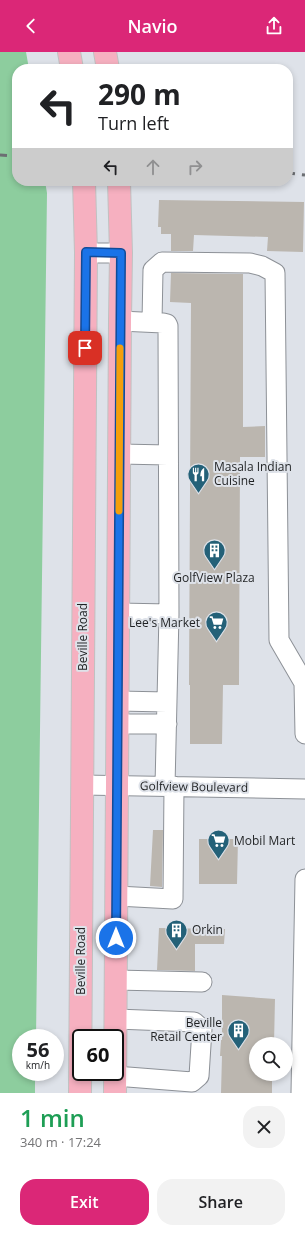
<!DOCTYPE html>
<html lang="en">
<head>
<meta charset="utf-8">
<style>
  :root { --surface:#fff; --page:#f2f2f2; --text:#202124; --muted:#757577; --accent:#db2777 }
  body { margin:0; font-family:"Open Sans",sans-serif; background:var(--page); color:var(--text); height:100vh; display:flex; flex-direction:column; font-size:15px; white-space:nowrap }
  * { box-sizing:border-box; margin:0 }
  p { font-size:13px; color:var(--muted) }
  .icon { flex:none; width:22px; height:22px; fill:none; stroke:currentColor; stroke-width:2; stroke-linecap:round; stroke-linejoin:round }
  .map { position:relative; height:1041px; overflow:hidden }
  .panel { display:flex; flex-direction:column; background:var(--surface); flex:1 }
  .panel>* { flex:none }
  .top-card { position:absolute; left:12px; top:12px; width:281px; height:122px; border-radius:16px; box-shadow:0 2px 6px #0003; background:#fff; color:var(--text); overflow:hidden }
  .buttons { position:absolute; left:249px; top:985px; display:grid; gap:8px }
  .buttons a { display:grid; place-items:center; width:44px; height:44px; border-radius:50%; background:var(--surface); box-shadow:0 2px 6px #0003; font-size:20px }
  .speed { position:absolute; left:12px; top:977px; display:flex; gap:8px; font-size:20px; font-weight:700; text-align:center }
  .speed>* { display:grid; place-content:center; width:52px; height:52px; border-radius:50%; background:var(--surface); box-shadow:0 2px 6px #0003; line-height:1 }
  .speed small { font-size:10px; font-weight:400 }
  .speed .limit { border:2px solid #111; border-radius:6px; background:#fff; color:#111 }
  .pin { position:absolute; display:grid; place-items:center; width:34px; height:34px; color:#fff; margin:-17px; border-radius:8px; box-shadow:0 2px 6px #0006 }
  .me { position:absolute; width:44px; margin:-22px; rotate:0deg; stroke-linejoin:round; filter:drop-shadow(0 0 3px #0008) }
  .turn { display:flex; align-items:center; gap:14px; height:84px; padding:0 20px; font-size:18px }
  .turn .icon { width:52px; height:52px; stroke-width:2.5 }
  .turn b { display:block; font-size:28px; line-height:34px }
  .lanes { display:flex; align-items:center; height:38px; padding:0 20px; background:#0003; justify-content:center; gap:20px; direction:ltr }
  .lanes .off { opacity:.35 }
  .round { display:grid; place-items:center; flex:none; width:42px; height:42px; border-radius:16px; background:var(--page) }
  .head { display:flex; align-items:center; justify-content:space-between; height:68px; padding:0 20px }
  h1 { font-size:24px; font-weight:600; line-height:30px; color:#1e9e55 }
  .button { display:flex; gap:8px; margin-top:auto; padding:8px 20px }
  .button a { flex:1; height:46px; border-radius:16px; background:var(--accent); color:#fff; font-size:16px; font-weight:600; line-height:46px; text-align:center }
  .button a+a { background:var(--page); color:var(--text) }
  header { display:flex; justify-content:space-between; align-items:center; height:52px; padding:0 20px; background:var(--accent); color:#fff; font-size:18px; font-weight:600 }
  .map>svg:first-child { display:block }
  .green { fill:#8dcd9e }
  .building { fill:#bbb6af }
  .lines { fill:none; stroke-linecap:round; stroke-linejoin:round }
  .minor-casing { stroke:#8d9197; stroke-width:21 }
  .major-casing { stroke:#c0c1c1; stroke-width:24 }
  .minor { stroke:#fff; stroke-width:19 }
  .major { stroke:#f6b0c0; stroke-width:22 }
  .rail { stroke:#6c6f73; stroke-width:3; stroke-dasharray:7 7; stroke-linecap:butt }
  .route-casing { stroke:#114b97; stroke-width:10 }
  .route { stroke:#1a73e8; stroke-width:7 }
  .slow { stroke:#f59e0b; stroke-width:7 }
  .labels { text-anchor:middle; stroke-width:4; stroke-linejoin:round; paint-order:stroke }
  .poi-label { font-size:12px; fill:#1f2123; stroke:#dee2e9; text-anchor:start }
  .street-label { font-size:12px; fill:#1f2123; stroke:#dee2e9 }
</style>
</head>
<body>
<header><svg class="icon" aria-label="back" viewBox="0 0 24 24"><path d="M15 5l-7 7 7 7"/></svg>Navio<svg class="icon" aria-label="share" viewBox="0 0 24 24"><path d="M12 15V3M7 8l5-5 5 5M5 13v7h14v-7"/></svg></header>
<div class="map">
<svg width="305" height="1041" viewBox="0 0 305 1041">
  <rect width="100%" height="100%" fill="#dee2e9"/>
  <path class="green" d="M0 0H26L29 17H17V129H45L47 141 36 986H21V1020H35V1041H0Z"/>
  <path class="building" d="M159 148 304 150 303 200 267 199 268 185 194 183 193 199H171V182H161V175H158Z
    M171 221 243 222V375L265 374V405H240L239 633H223L222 692H190V633H189L191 251 170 250Z
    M153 778H163L162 835 150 834Z
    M199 787H238L237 832H199Z
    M159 876 225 877 224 892H195V919L157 918Z
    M222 943 275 947 274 992H256V1022H272V1041H221L222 1004H220L221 988H222Z"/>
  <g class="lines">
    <defs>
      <path id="minor" d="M86 201H121
        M120 269 163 271 167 272 168 274 169 562 165 734
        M152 270 153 218 162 210 250 211 262 214 275 221 279 588 304 631 305 682
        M120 402 168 403
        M118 561 169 562
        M118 649 167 650
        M118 672H167
        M82 733 305 737
        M117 844 173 847 174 734
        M116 928 202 930
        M115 1024 192 1030 199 1024 202 977 194 970 116 967
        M301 1041 305 827"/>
      <path id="major" d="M69 0 72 17
        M105 0 108 17
        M80 1041 86 201 84 129
        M115 1041 120 269 121 201 119 129"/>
    </defs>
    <use href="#minor" class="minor-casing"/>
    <use href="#major" class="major-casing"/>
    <use href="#minor" class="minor"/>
    <use href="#major" class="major"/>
    <path class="rail" d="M0 103 17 104
      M288 121 305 123"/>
  </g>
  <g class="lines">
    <defs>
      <path id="route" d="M85 296 86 200 121 201 116 886"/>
    </defs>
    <use href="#route" class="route-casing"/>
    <use href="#route" class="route"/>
    <path class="slow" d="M119 459 120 296"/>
  </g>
  <defs>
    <symbol id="restaurant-pin" viewBox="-11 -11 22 30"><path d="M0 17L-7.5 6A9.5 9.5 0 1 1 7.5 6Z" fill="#246178" stroke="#dee2e9"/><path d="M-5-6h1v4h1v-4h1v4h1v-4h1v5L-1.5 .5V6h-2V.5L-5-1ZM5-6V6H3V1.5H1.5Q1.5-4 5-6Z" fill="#fff"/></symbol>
    <symbol id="building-pin" viewBox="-11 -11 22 30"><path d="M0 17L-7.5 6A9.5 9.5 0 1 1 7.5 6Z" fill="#246178" stroke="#dee2e9"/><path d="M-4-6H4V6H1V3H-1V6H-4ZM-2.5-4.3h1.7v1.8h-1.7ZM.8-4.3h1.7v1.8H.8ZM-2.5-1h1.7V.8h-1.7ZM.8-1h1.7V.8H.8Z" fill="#fff"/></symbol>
    <symbol id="supermarket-pin" viewBox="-11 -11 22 30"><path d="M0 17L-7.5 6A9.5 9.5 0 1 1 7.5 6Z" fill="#246178" stroke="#dee2e9"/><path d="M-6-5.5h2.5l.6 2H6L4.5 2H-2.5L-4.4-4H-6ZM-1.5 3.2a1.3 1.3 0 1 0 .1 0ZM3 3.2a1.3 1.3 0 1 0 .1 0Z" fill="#fff"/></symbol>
  </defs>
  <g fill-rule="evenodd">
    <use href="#restaurant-pin" x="186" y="410" width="25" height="34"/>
    <use href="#building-pin" x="202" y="486" width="25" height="34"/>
    <use href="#supermarket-pin" x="204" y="558" width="25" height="34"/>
    <use href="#supermarket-pin" x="206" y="776" width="25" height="34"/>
    <use href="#building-pin" x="164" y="866" width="25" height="34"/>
    <use href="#building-pin" x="226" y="966" width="25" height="34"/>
  </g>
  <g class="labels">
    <g class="poi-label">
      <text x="214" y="419">Masala Indian<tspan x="214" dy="14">Cuisine</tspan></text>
      <text x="214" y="530" text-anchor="middle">GolfView Plaza</text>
      <text x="200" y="575" text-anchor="end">Lee's Market</text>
      <text x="234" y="793">Mobil Mart</text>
      <text x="192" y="882">Orkin</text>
      <text x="222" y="975" text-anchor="end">Beville<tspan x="222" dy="14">Retail Center</tspan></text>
    </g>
    <g class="street-label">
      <text transform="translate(83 585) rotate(-90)" y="4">Beville Road</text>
      <text transform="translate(194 735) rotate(1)" y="4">Golfview Boulevard</text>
      <text transform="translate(81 909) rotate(-90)" y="4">Beville Road</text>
    </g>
  </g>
</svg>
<div class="buttons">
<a><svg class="icon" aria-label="search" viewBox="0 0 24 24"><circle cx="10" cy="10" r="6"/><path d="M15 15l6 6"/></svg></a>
</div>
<div class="speed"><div>56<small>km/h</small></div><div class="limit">60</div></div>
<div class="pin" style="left:85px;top:296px;background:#d93025"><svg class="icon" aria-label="arrive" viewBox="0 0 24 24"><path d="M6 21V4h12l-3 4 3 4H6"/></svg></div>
<svg class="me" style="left:116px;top:886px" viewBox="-20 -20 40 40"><circle r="17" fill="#1a73e8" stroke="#fff" stroke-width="3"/><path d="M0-11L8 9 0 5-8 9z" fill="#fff"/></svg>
<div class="top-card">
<div class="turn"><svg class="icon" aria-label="left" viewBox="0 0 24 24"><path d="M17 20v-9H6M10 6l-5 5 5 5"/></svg><div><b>290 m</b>Turn left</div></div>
<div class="lanes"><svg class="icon" aria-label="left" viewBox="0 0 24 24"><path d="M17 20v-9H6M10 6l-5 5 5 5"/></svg><svg class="icon off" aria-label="ahead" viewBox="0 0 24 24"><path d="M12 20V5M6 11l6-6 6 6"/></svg><svg class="icon off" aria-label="right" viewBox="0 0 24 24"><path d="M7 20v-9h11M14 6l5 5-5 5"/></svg></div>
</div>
</div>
<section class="panel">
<div class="head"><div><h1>1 min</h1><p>340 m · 17:24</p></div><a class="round"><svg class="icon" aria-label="close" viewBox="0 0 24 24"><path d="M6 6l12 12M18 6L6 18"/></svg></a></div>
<div class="button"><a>Exit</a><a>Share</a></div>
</section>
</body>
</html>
